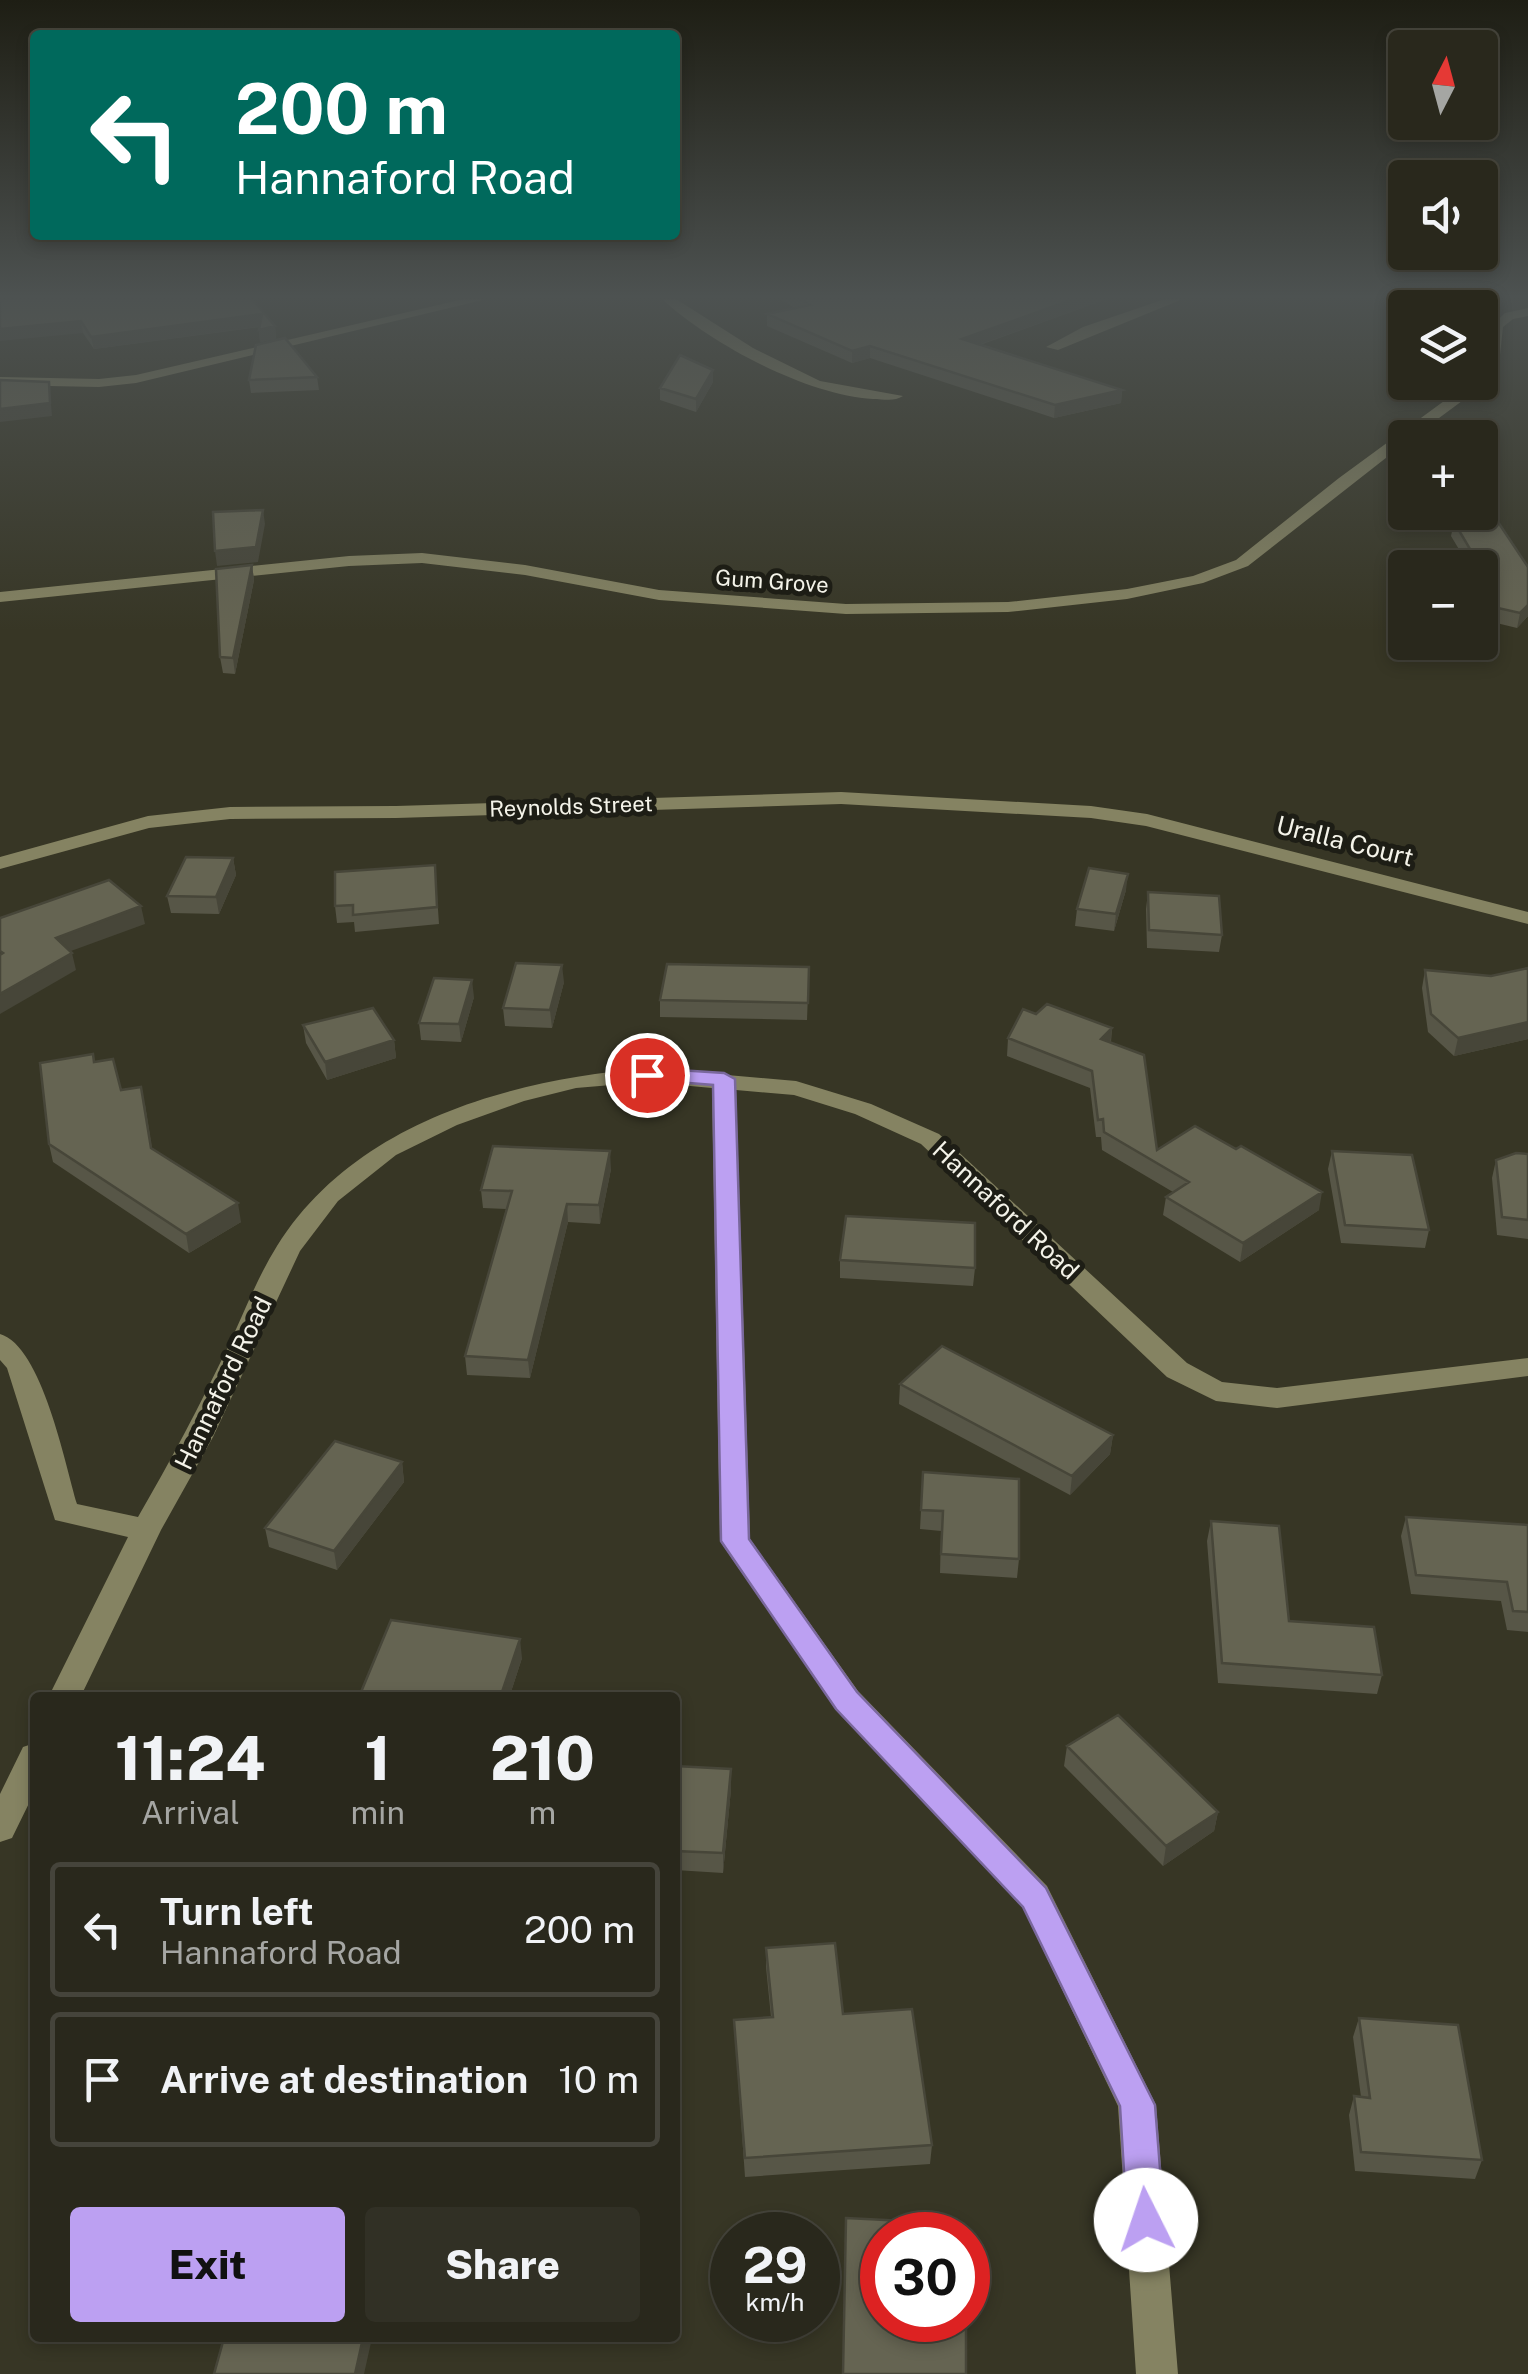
<!DOCTYPE html>
<html lang="en">
<head>
<meta charset="utf-8">
<style>
  :root { --surface:#29281c; --page:#313025; --text:#f1f3f6; --muted:#a5a6a3; --line:#45443b; --accent:#bca0f2 }
  body { margin:0; font-family:"Public Sans",sans-serif; background:var(--page); color:var(--text); height:100vh; display:flex; flex-direction:column; font-size:38px; white-space:nowrap }
  * { box-sizing:border-box; margin:0 }
  p { font-size:32px; color:var(--muted) }
  .icon { flex:none; width:55px; height:55px; fill:none; stroke:currentColor; stroke-width:2; stroke-linecap:round; stroke-linejoin:round }
  .map { position:relative; flex:1; overflow:hidden }
  .details { position:absolute; left:30px; top:1692px; width:650px; height:650px; display:flex; flex-direction:column; background:var(--surface); border-radius:10px; box-shadow:0 5px 15px #0003,0 0 0 2px var(--line) }
  .details>* { flex:none }
  .top-card { position:absolute; left:30px; top:30px; width:650px; height:210px; border-radius:10px; box-shadow:0 5px 15px #0003,0 0 0 2px var(--line); background:#00695c; color:#fff; overflow:hidden }
  .needle { width:65px; rotate:6deg }
  .controls { position:absolute; left:1388px; top:30px; display:grid; gap:20px }
  .controls a { display:grid; place-items:center; width:110px; height:110px; border-radius:10px; background:var(--surface); box-shadow:0 5px 15px #0003,0 0 0 2px var(--line); font-size:50px }
  .speed { position:absolute; left:710px; top:2212px; display:flex; gap:20px; font-size:50px; font-weight:700; text-align:center }
  .speed>* { display:grid; place-content:center; width:130px; height:130px; border-radius:50%; background:var(--surface); box-shadow:0 5px 15px #0003,0 0 0 2px var(--line); line-height:1 }
  .speed small { font-size:25px; font-weight:400 }
  .speed .limit { border:15px solid #d22; background:#fff; color:#111 }
  .pin { position:absolute; display:grid; place-items:center; width:85px; height:85px; color:#fff; margin:-42px; border:5px solid #fff; border-radius:50%; box-shadow:0 2px 10px #0007 }
  .me { position:absolute; width:110px; margin:-55px; rotate:356deg; stroke-linejoin:round; filter:drop-shadow(0 0 8px #0008) }
  .turn { display:flex; align-items:center; gap:35px; height:210px; padding:0 40px; font-size:45px }
  .turn .icon { width:130px; height:130px; stroke-width:2.5 }
  .turn b { display:block; font-size:70px; line-height:85px }
  .eta { display:flex; justify-content:space-evenly; align-items:center; height:170px; text-align:center }
  .eta b { font-size:60px; font-weight:800; line-height:70px }
  .cta { display:flex; gap:20px; margin-top:auto; padding:20px 40px }
  .cta a { flex:1; height:115px; border-radius:10px; background:var(--accent); color:#111; font-size:40px; font-weight:800; line-height:115px; text-align:center }
  .cta a+a { background:var(--page); color:var(--text) }
  ul { padding:0; list-style:none }
  li { display:flex; align-items:center; gap:30px; height:135px; margin:0 20px 15px; padding:0 20px; border:5px solid var(--line); border-radius:10px }
  li div { flex:1 }
  li b { display:block; font-size:38px }
  li em { font-style:normal }
  .map>svg:first-child { display:block }
  .lines { fill:none; stroke-linecap:round; stroke-linejoin:round }
  .minor { fill:#858362; fill-rule:evenodd }
  .wall { fill:#575647 }
  .shaded-wall { fill:#474639 }
  .building { fill:#656452; stroke:#474639; stroke-width:2.5 }
  .route { fill:#bca0f2; stroke:#7a689d; stroke-width:2.5 }
  .labels { text-anchor:middle; stroke-width:10; stroke-linejoin:round; paint-order:stroke }
  .far-street-label { font-size:22px; fill:#f4f3e9; stroke:#1d1d15 }
  .street-label { font-size:25px; fill:#f4f3e9; stroke:#1d1d15 }
</style>
</head>
<body>
<div class="map">
<svg width="1528" height="2374" viewBox="0 0 1528 2374">
  <rect width="100%" height="100%" fill="#373625"/>
  <g class="lines">
    <path class="minor" d="M464 299H487L136 383 99 387 0 385V377L99 379 136 375Z
      M662 299H676L753 348 820 381 903 396C894 402 884 399 873 399 806 395 711 344 662 299Z
      M1165 299H1183L1058 350 1046 347 1083 327Z
      M1528 308V316L1513 319 1503 327 1499 364 1485 384 1412 438H1405V443L1248 566 1203 583 1127 599 1008 612 846 614 659 600 525 575 422 563 349 566 0 602V592L349 556 422 553 525 565 659 590 846 604 1008 602 1127 589 1193 576 1236 560 1339 478 1470 382H1480L1491 326 1505 313Z
      M841 792 1091 806 1147 814 1528 912V924L1146 826 1091 818 841 804 396 818 230 819 149 828 0 869V857L148 816 230 807 396 806Z
      M647 1068 796 1081 871 1104 939 1134 1187 1363 1222 1382 1277 1388 1528 1358V1376L1277 1408 1216 1401 1167 1377 921 1144 855 1114 794 1095 736 1090 750 1539 858 1691 1047 1886 1156 2105 1178 2374H1136L1118 2106 1023 1908 836 1709 720 1541 712 1088 647 1082 576 1088 524 1101 457 1125 396 1155 338 1201 300 1251 213 1437 161 1530 80 1698H48L128 1537 55 1520 7 1368 0 1360V1334C42 1346 65 1464 77 1504L138 1517C170 1462 199 1407 227 1349 243 1315 257 1278 277 1246 355 1122 509 1080 647 1068Z
      M35 1743V1791L12 1838 0 1842V1794L23 1747Z"/>
  </g>
  <path class="wall" d="M0 299 275 326 276 339 260 342 259 327 94 349 83 333Z
    M780 299H1107L980 345 1122 390 1121 403 1054 418 870 358 852 363 767 326V314L795 308Z
    M1395 299H1408L1405 308V339L1393 308Z
    M713 370V382L696 412 660 400V388Z
    M317 377 319 390 251 393 249 380Z
    M1454 522 1528 616 1517 628 1480 619V568L1463 556 1451 536Z
    M252 565 254 580 235 674 223 673 220 657Z
    M233 858 236 875 219 914 171 913 167 896Z
    M435 865 439 924 355 932 354 922 337 923 335 906Z
    M1126 890 1114 931 1075 926 1077 909Z
    M1148 892 1222 935 1219 952 1147 948 1146 909Z
    M809 967 807 1020 660 1017V1000Z
    M1528 968V1039L1454 1056 1428 1032 1422 988 1425 970 1491 976Z
    M564 982 552 1028 505 1026 503 1008Z
    M474 997 461 1042 421 1040 419 1023Z
    M1036 1014 1112 1028 1111 1042 1157 1150 1319 1210 1240 1262 1163 1215 1166 1197 1173 1192 1102 1150 1101 1137H1096L1090 1088 1007 1056 1008 1038Z
    M303 1025 394 1040 396 1058 327 1080 306 1043Z
    M94 1062 121 1090 145 1105 152 1149 241 1222 189 1253 53 1162 49 1144Z
    M1332 1151 1429 1230 1425 1248 1341 1243 1328 1169Z
    M1528 1154V1239L1497 1235 1492 1178 1496 1160Z
    M611 1169 600 1224 568 1222 530 1378 467 1375 465 1356 506 1209 483 1208 481 1190Z
    M840 1260 975 1268 973 1286 840 1278Z
    M900 1384 1113 1435 1110 1454 1070 1495 899 1404Z
    M402 1462 404 1482 337 1570 269 1547 265 1528Z
    M923 1472 1019 1559 1017 1578 940 1573 941 1531 920 1529Z
    M1406 1517 1528 1525V1632L1507 1630 1501 1601 1411 1594 1401 1536Z
    M1211 1521 1289 1621 1382 1675 1377 1694 1218 1683 1207 1541Z
    M522 1658 509 1698H362L361 1692Z
    M1067 1746 1218 1812 1214 1831 1163 1866 1064 1766Z
    M675 1766 731 1789 723 1873 675 1870Z
    M766 1948 843 2014 932 2145 930 2164 745 2177 734 2020 771 2017 766 1967Z
    M1359 2018 1482 2160 1475 2179 1355 2171 1349 2115 1354 2096 1361 2097 1353 2037Z"/>
  <path class="shaded-wall" d="M1074 299H1107L961 351 962 339Z
    M262 314 263 326 94 349 91 337Z
    M81 321 83 333 0 341V329Z
    M275 326 276 339 260 342 259 330Z
    M870 346V358L852 363V351Z
    M713 370V382L696 412V399Z
    M49 382 52 416 0 422V409Z
    M1122 390 1121 403 1054 418 1055 405Z
    M263 510 265 524 258 562 217 566 215 551Z
    M252 565 254 580 235 674 233 658Z
    M1528 605V616L1517 628 1520 613Z
    M233 858 236 875 219 914 216 897Z
    M1128 874 1126 890 1114 931 1116 914Z
    M141 906 145 924 60 955 56 938Z
    M72 953 76 970 0 1014V994Z
    M562 965 564 982 552 1028 550 1010Z
    M472 980 474 997 461 1042 459 1024Z
    M1528 1022V1039L1454 1056 1458 1038Z
    M1112 1028 1110 1046 1101 1039Z
    M394 1040 396 1058 327 1080 325 1062Z
    M610 1151 611 1169 600 1224 599 1205Z
    M1322 1192 1319 1210 1240 1262 1243 1243Z
    M238 1203 241 1222 189 1253 186 1234Z
    M567 1204 568 1222 530 1378 528 1360Z
    M1113 1435 1110 1454 1070 1495 1072 1476Z
    M402 1462 404 1482 337 1570 334 1551Z
    M520 1639 522 1658 509 1698H500Z
    M731 1769V1789L723 1873V1853Z
    M1218 1812 1214 1831 1163 1866 1166 1846Z
    M363 2338H372L364 2374H355Z"/>
  <path class="building" d="M0 299H252L275 326 259 330 262 314 91 337 81 321 0 329Z
    M800 299H1074L962 339 1122 390 1055 405 870 346 852 351 767 314 810 305Z
    M1396 299H1408L1437 305V308H1405V321Z
    M285 338 317 377 249 380 256 345Z
    M680 355 713 370 696 399 660 388Z
    M0 380 49 382 50 403 0 409Z
    M263 510 256 547 215 551 213 512Z
    M1454 522H1498L1528 567V605L1520 613 1480 604V568H1451L1470 549Z
    M252 565 233 658 220 657 216 569Z
    M186 857 233 858 216 897 167 896Z
    M435 865 437 907 353 915V905L335 906V872Z
    M1089 868 1128 874 1116 914 1077 909Z
    M109 880 141 906 56 938 72 953 0 994V955L3 953 0 951V918Z
    M1148 892 1219 896 1222 935 1149 930Z
    M516 963 562 965 550 1010 503 1008Z
    M667 964 809 967 808 1003 660 1000Z
    M1528 968V1022L1458 1038 1431 1014 1425 970 1491 976Z
    M434 978 472 980 459 1024 419 1023Z
    M1047 1004 1112 1028 1101 1039 1144 1055 1157 1150 1195 1126 1236 1149 1241 1146 1322 1192 1243 1243 1166 1197 1189 1182 1104 1132 1103 1119 1098 1120 1092 1071 1008 1038 1023 1009 1036 1014Z
    M373 1008 394 1040 325 1062 303 1025Z
    M93 1054 94 1062 113 1059 121 1090 141 1087 151 1148 238 1203 186 1234 49 1144 40 1063Z
    M493 1146 610 1151 599 1205 567 1204 528 1360 465 1356 512 1191 481 1190Z
    M1332 1151 1412 1155 1429 1230 1345 1225Z
    M1516 1153 1528 1154V1220L1502 1217 1496 1160Z
    M846 1216 975 1223V1268L840 1260Z
    M942 1346 1113 1435 1072 1476 900 1384Z
    M335 1441 402 1462 334 1551 265 1528Z
    M923 1472 1019 1479V1559L941 1554 943 1511 921 1510Z
    M1406 1517 1528 1525V1612L1513 1611 1507 1582 1416 1575Z
    M1211 1521 1279 1526 1289 1621 1374 1627 1382 1675 1222 1663Z
    M391 1620 520 1639 500 1698H395L361 1692Z
    M1118 1715 1218 1812 1166 1846 1067 1746Z
    M675 1766 731 1769 723 1853 675 1851Z
    M835 1943 843 2014 912 2009 932 2145 745 2158 734 2020 773 2017 766 1948Z
    M1359 2018 1458 2025 1482 2160 1361 2152 1354 2096 1370 2098Z
    M846 2218 964 2224V2235H882V2320H966V2374H843Z
    M224 2338H363L355 2374H214Z"/>
  <linearGradient id="sky" x2="0" y2="1"><stop stop-color="#1e1e14"/><stop offset="0.47" stop-color="#4d5251"/><stop offset="1" stop-color="#4d5251" stop-opacity="0"/></linearGradient>
  <rect width="1528" height="631" fill="url(#sky)"/>
  <path class="route" d="M647 1068 724 1073 735 1079 749 1539 857 1692 1046 1888 1155 2105 1164 2220 1158 2233 1146 2238 1133 2233 1127 2220 1120 2106 1023 1907 836 1709 721 1541 713 1085 639 1079 636 1075 639 1070Z"/>
  <g class="labels">
    <g class="far-street-label">
      <text transform="translate(772 581) rotate(4)" y="8">Gum Grove</text>
      <text transform="translate(571 806) rotate(-2)" y="8">Reynolds Street</text>
    </g>
    <g class="street-label">
      <text transform="translate(1345 841) rotate(14)" y="9">Uralla Court</text>
      <text transform="translate(1006 1210) rotate(43)" y="9">Hannaford Road</text>
      <text transform="translate(223 1383) rotate(-64)" y="9">Hannaford Road</text>
    </g>
  </g>
</svg>
<div class="controls">
<a><svg class="needle" viewBox="-14 -14 28 28"><path d="M0-13l5 13h-10z" fill="#e53935"/><path d="M0 13l5-13h-10z" fill="#a5a6a3"/></svg></a>
<a><svg class="icon" aria-label="sound" viewBox="0 0 24 24"><path d="M4 9h4l5-4v14l-5-4H4zM17 9q2 3 0 6"/></svg></a>
<a><svg class="icon" aria-label="layers" viewBox="0 0 24 24"><path d="M12 4l9 5-9 5-9-5zM3 14l9 5 9-5"/></svg></a>
<a>+</a>
<a>−</a>
</div>
<div class="speed"><div>29<small>km/h</small></div><div class="limit">30</div></div>
<div class="pin" style="left:647px;top:1075px;background:#d93025"><svg class="icon" aria-label="arrive" viewBox="0 0 24 24"><path d="M6 21V4h12l-3 4 3 4H6"/></svg></div>
<svg class="me" style="left:1146px;top:2220px" viewBox="-20 -20 40 40"><circle r="19" fill="#fff"/><path d="M0-13L10 11 0 6-10 11z" fill="#bca0f2"/></svg>
<div class="top-card">
<div class="turn"><svg class="icon" aria-label="left" viewBox="0 0 24 24"><path d="M17 20v-9H6M10 6l-5 5 5 5"/></svg><div><b>200 m</b>Hannaford Road</div></div>
</div>
<section class="details">
<div class="eta">
<div><b>11:24</b><p>Arrival</p></div>
<div><b>1</b><p>min</p></div>
<div><b>210</b><p>m</p></div>
</div>
<ul>
<li><svg class="icon" aria-label="left" viewBox="0 0 24 24"><path d="M17 20v-9H6M10 6l-5 5 5 5"/></svg><div><b>Turn left</b><p>Hannaford Road</p></div><em>200 m</em></li>
<li><svg class="icon" aria-label="arrive" viewBox="0 0 24 24"><path d="M6 21V4h12l-3 4 3 4H6"/></svg><div><b>Arrive at destination</b></div><em>10 m</em></li>
</ul>
<div class="cta"><a>Exit</a><a>Share</a></div>
</section>
</div>
</body>
</html>
